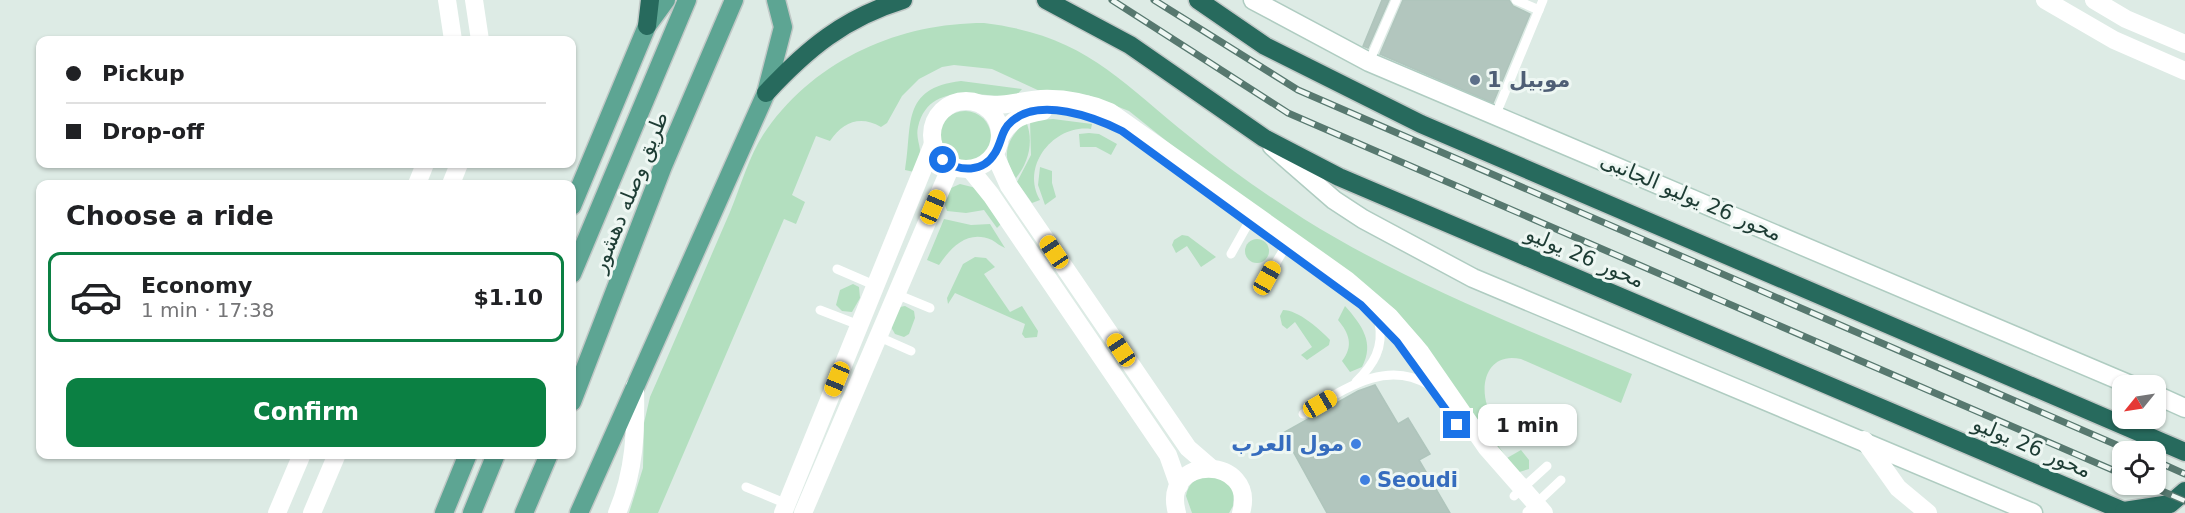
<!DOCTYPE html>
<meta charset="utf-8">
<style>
:root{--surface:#fff;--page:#f6f6f6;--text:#202124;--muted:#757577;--line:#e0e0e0;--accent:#0b8043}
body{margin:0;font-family:"DejaVu Sans",Cairo,sans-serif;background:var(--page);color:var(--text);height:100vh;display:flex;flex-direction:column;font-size:22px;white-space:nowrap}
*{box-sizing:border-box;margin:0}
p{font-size:20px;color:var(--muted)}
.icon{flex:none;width:33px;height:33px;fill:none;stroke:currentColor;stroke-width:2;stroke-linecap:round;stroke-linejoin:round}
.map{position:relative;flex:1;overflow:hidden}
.side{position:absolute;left:36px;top:180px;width:540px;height:279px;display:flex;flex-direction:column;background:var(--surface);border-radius:12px;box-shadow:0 2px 4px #0004}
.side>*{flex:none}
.banner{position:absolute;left:36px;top:36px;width:540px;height:132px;border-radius:12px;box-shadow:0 2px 4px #0004;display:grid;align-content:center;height:132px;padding:0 30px;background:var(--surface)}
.needle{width:39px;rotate:240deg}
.buttons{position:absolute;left:2112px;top:375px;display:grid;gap:12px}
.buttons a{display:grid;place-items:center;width:54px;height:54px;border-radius:12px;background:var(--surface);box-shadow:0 2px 4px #0004;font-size:30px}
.end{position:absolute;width:27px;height:27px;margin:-14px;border:8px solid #1a73e8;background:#fff;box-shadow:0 0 0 3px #fff}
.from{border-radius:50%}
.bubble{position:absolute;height:42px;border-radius:12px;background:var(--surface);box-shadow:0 2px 4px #0004;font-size:20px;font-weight:700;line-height:42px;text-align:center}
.car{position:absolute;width:18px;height:36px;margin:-18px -9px;border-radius:8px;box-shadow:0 0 4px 2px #0007;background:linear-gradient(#f5c518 24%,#345 0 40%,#f5c518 0 76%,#345 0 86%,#f5c518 0)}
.banner b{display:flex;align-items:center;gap:21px;height:57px;font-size:22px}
.banner b+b{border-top:2px solid var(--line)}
.banner i{width:15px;height:15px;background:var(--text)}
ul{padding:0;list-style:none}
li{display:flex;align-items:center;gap:18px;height:90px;margin:0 12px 9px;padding:0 18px;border:3px solid transparent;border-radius:12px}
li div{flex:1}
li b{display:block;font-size:22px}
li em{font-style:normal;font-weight:700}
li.current{border-color:var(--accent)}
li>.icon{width:54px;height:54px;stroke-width:1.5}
h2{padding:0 30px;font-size:27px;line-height:72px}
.action{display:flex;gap:12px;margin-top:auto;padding:12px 30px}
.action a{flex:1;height:69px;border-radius:12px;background:var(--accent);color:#fff;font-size:24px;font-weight:700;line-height:69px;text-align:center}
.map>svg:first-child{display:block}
.green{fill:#b3dfbf}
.building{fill:#b2c6be;stroke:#afc5bc;stroke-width:1.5}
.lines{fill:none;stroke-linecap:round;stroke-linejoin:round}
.secondary-casing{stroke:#afccc1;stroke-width:21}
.primary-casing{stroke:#c0c8c6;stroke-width:21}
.highway-casing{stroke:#c0c8c6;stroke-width:21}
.lane{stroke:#fff;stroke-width:9}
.street{stroke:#fff;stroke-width:18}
.secondary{stroke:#fff;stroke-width:18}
.primary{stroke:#5da593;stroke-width:18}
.highway{stroke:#276a5d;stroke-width:18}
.rail-casing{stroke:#57786f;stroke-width:7}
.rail{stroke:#eef7f3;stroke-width:4.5;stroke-dasharray:14;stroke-linecap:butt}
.route{stroke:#1a73e8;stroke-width:8}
.service-dot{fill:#5c6f8a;stroke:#eef7f3;stroke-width:2}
.shop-dot{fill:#3f7fe0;stroke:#eef7f3;stroke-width:2}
.labels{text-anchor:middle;stroke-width:6;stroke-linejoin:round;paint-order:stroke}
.service-label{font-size:21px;font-weight:bold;fill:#4e5e75;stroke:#eef7f3;text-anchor:start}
.street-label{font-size:21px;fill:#1d3c34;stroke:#eef7f3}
.shop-label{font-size:21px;font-weight:bold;fill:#366cbe;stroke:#eef7f3;text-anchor:end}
</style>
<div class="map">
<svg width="2185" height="513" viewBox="0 0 2185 513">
<rect width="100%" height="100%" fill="#ddebe5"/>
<g class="green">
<path d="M984 23C1083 35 1117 78 1190 137 1226 167 1265 194 1304 219 1407 283 1521 327 1632 374L1621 403 1521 359C1491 352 1479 379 1487 405 1489 412 1495 419 1499 426L1489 433 1507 458 1521 450 1529 460V469L1516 473 1509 469 1422 340 1394 309 1358 279 1179 151 1129 111 1088 95 1044 93 992 69 954 65 942 67 919 79 902 96 887 123 881 127C860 115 843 122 830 141L816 136 792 195 805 202 796 224 784 219 658 513H629L643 468 644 423 650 397C677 336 703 274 730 212 741 186 750 152 767 129 818 58 900 23 984 23Z"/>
<path d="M961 81 1022 89 1014 98C981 96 929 80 918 127 916 136 919 142 920 150 920 158 916 165 914 172L905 170C913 126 900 88 961 81Z"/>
<circle cx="965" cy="137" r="26"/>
<path d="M1053 119 1092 124 1091 129C1055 124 1020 165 1040 200L1032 203 1017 182 1031 155 1030 121Z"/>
<path d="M1026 121C1034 141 1029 162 1016 178 999 154 1008 139 1026 121Z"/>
<path d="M1089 133 1099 134 1117 144 1111 155 1096 147H1080L1079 134Z"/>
<path d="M1040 167 1052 171V183L1056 197 1045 205 1038 185Z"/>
<path d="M960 184 976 188 1001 224 997 228 984 210 966 213 947 211 944 202 951 188Z"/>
<path d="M944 219 971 225 990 224 1005 248C1000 246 997 243 992 240 968 229 951 247 939 265L927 260Z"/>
<path d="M1182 235 1188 236 1216 257 1201 267 1187 246 1176 253 1172 245 1174 240Z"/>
<circle cx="1257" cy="251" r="12"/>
<path d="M975 257 986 258 995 267 984 274 1010 312 1022 306 1038 331 1037 337 1025 338 1022 334 1025 324 955 293 948 304 947 298 963 264Z"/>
<path d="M853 284 859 287 860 298 852 312 842 311 836 305 840 290Z"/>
<path d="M905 306 914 311 915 318 909 334 904 337 895 334 891 327 900 307Z"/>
<path d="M1345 306C1362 325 1375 343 1362 367L1350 372 1342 361C1354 346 1349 333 1338 320Z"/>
<path d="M1283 310C1298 310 1320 329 1330 340L1329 345 1307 360 1301 355 1312 347 1295 322 1287 329 1282 325 1280 316Z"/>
<path d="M1219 475 1234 491 1233 506 1229 513H1192L1186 496C1190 477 1202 477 1219 475Z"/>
</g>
<g class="building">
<path d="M1382 0H1389L1368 48 1363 46Z"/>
<path d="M1403 0H1509L1513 6 1530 14 1493 103 1380 54Z"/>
<path d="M1375 385 1398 424 1408 418 1430 454 1419 460 1450 513H1327L1283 433 1358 391Z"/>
</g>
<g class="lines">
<defs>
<g id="secondary">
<path d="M1253 0 1369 62 2133 386"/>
<path d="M1272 146 1334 200 1363 219 1473 278 2033 513"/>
<path d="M2156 395 2185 408"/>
</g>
<g id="primary">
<path d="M572 206 647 26 666 0"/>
<path d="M572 274 687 0"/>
<path d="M572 402 663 166 734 0"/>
<path d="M444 513 468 454"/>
<path d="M472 513 496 454"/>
<path d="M524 513 549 454"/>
<path d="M579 513 766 93 783 27 776 0"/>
</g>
<g id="highway">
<path d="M1046 0 1130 45 1264 138 1339 177 2128 513"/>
<path d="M1198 0 1265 46 1421 124 2185 452"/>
<path d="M647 26 650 0"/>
<path d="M766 93C807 49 844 18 903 0"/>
<path d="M2124 511 2170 504 2185 491"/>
</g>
</defs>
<use href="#secondary" class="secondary-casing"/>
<use href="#primary" class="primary-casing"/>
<use href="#highway" class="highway-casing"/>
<g class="lane">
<path d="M1516 0 1539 10"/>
<path d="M1369 62 1396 0"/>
<path d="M1496 114 1543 0"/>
<path d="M1231 254 1254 213"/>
<path d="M837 269 874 285"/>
<path d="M1267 278 1290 239"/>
<path d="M896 294 930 308"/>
<path d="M820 310 859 325"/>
<path d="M877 336 911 351"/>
<path d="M1356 382C1374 364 1384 348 1379 322"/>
<path d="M1303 414C1342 391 1384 358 1429 385"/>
<path d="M746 487 787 504"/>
<path d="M1514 496 1547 466"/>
<path d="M1527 512 1561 480"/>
</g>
<g class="street">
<path d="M447 0 453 40"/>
<path d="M474 0 480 40"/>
<path d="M2045 0 2114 40 2185 71"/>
<path d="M2094 0 2126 19 2185 44"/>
<circle cx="966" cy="135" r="34"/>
<path d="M981 104C1003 107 1020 101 1041 99 1065 98 1088 103 1110 112L1347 280 1389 316 1421 353 1486 447 1544 513"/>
<path d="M1001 136C1011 119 1023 114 1043 111"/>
<path d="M995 155 1009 186 1188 448 1210 467"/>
<path d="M970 169 991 195 1168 455 1179 486"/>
<path d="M417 184 425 164"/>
<path d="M451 184 459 164"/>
<path d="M1864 440 1898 488 1928 513"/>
<path d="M277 513 302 454"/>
<path d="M312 513 337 454"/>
<path d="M617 513C635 471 636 431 635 386"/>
<path d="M783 513 933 144"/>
<path d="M803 513 951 166"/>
<path d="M1177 513C1160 453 1258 455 1241 513"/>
</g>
<use href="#secondary" class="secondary"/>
<use href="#primary" class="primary"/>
<use href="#highway" class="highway"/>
<defs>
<g id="rail">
<path d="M1112 0 1288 113 2122 474"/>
<path d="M1154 0 1298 90 2133 452"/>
<path d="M2156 461 2185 474"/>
<path d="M2146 484 2185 501"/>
</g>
</defs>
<use href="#rail" class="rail-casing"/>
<use href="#rail" class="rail"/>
</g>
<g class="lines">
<path class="route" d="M943 160C960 172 983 173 995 153 1002 142 1001 130 1012 121 1040 97 1094 117 1122 131L1361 305 1397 342 1457 425"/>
</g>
<circle class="service-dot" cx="1475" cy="80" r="6"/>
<g class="shop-dot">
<circle cx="1356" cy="444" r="6"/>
<circle cx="1365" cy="480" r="6"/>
</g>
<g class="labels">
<g class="service-label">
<text x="1487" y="87">موبيل 1</text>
</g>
<g class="street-label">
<text transform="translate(630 192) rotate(-68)" y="7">طريق وصله دهشور</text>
<text transform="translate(1691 197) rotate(23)" y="7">محور 26 يوليو الجانبى</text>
<text transform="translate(1585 257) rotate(23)" y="7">محور 26 يوليو</text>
<text transform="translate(2032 447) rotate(23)" y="7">محور 26 يوليو</text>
</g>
<g class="shop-label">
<text x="1344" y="451">مول العرب</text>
<text x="1377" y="487" text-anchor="start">Seoudi</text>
</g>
</g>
</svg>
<div class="buttons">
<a><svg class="needle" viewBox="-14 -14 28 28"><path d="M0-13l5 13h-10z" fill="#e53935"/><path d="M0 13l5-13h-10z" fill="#757577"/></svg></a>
<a><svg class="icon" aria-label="locate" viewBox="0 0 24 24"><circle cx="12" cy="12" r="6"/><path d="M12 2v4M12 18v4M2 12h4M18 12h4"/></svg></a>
</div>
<i class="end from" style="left:943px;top:160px"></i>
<i class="end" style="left:1457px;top:425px"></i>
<div class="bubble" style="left:1478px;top:404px;width:99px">1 min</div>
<i class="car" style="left:933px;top:207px;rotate:23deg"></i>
<i class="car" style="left:1054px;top:252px;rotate:326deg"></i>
<i class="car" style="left:1267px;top:278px;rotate:29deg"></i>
<i class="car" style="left:1121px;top:350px;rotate:326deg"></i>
<i class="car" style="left:837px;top:379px;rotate:202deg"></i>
<i class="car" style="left:1320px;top:404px;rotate:60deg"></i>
<div class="banner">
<b><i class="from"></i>Pickup</b>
<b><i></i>Drop-off</b>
</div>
<section class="side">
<h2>Choose a ride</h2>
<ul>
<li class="current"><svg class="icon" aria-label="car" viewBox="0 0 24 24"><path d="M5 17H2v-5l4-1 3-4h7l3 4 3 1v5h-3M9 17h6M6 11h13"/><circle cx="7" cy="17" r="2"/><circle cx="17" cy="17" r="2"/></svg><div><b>Economy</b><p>1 min · 17:38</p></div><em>$1.10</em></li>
</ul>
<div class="action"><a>Confirm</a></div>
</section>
</div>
